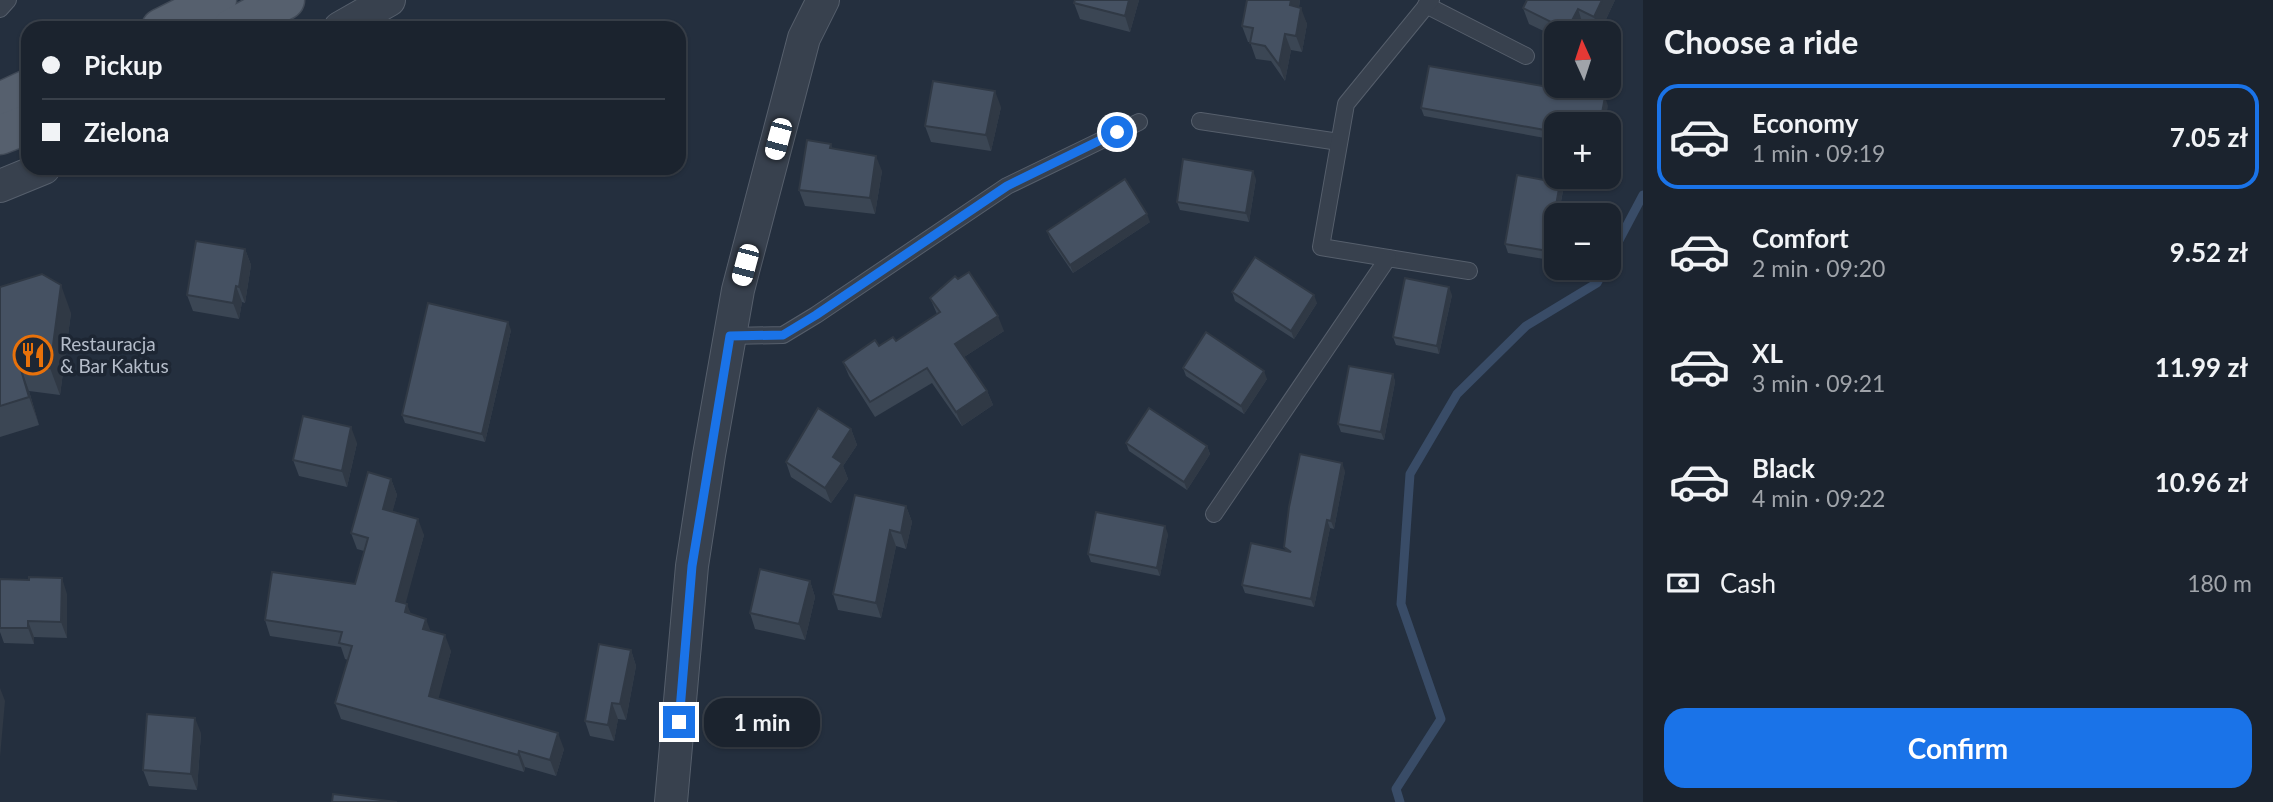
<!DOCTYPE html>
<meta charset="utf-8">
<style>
:root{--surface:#1b232e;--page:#242b36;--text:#f1f3f6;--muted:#a0a4aa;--line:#39404a;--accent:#1a73e8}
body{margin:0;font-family:Lato,sans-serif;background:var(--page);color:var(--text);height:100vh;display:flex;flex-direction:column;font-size:26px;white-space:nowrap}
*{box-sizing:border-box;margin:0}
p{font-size:23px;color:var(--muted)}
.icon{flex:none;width:38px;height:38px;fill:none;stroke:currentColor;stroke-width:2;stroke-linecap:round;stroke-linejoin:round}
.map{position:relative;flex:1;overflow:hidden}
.sheet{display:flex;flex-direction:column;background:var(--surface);width:630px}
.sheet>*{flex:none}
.guide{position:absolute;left:21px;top:21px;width:665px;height:154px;border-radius:21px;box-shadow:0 2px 5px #0004,0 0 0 2px var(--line);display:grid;align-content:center;height:154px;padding:0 21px;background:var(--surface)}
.needle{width:46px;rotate:357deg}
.buttons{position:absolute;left:1544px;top:21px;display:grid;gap:14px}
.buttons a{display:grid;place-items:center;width:77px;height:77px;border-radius:14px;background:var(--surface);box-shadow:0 2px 5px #0004,0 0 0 2px var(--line);font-size:35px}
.end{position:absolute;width:32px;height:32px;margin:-16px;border:9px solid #1a73e8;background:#fff;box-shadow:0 0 0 4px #fff}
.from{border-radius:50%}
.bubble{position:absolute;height:49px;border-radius:21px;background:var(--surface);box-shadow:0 2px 5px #0004,0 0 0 2px var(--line);font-size:23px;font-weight:700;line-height:49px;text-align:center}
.car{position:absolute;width:21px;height:42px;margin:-21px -10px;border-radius:9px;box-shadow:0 0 5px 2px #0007;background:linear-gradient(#fff 24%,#345 0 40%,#fff 0 76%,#345 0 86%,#fff 0)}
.guide b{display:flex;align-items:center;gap:24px;height:66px;font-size:26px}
.guide b+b{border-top:2px solid var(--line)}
.guide i{width:18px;height:18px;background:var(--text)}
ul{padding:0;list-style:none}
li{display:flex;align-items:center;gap:21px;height:105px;margin:0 14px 10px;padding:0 7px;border:4px solid transparent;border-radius:21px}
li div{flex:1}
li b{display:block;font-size:26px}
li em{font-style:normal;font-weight:700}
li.selected{border-color:var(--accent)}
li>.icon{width:63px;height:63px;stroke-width:1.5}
h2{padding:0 21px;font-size:32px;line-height:84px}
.pay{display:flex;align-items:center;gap:18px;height:77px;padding:0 21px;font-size:26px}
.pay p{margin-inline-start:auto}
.cta{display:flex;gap:14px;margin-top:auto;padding:14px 21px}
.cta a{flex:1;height:80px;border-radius:21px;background:var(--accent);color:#fff;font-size:28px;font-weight:700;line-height:80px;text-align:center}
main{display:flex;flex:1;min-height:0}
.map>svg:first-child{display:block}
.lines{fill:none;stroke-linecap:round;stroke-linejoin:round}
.stream{stroke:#394c67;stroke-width:9}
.service-casing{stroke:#565f6c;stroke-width:18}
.minor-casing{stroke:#565f6c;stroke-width:34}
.primary-casing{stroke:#414a57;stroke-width:41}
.service{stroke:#38414e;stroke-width:16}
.minor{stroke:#38414e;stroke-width:32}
.primary{stroke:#56606e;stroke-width:38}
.wall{fill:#3b4654}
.shaded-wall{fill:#303945}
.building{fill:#455162;stroke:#303945;stroke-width:2}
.route{stroke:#1a73e8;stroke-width:9}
.labels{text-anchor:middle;stroke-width:7;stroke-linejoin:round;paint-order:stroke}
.poi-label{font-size:19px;fill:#b4bcc9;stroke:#1d2633;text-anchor:start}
</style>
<main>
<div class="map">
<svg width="1643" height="802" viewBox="0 0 1643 802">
<rect width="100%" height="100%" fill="#242f3e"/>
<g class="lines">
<g class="stream">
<path d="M1608 261 1643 195"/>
<path d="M1400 802 1396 789 1441 719 1401 604 1410 474 1457 394 1526 326 1597 283 1605 268"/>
</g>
<defs>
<g id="service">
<path d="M1426 5 1526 56"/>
<path d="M0 9 8 0"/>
<path d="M1200 121 1339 142"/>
<path d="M1388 258 1469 271"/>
<path d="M730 336 783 335 816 315 1007 186 1139 122"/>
<path d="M1214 514 1388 258 1321 247 1346 104 1431 0"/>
</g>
<g id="minor">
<path d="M340 28 389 0"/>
<path d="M0 186 44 168"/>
<path d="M671 802 692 566 709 455 738 290 804 38 823 0"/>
</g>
<g id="primary">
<path d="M161 28 217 0"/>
<path d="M232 28 285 0"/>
<path d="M0 102 28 89"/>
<path d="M0 135 28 124"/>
</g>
</defs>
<use href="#service" class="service-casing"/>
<use href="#minor" class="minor-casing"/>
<use href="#primary" class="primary-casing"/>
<use href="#service" class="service"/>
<use href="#minor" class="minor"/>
<use href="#primary" class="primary"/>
</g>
<g class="wall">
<path d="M1075 0H1139L1130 32 1080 19 1074 3Z"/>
<path d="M1247 0H1300L1299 7 1307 24 1302 52 1291 50 1285 81 1271 61 1256 59 1250 42H1248L1242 26Z"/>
<path d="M1615 0 1600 32 1583 25 1579 33H1556V37L1529 24 1523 8Z"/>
<path d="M1608 106 1556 124V140L1424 116 1421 108Z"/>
<path d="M1001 107 991 151 931 142 925 126Z"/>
<path d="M831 144 832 149 882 171 875 214 805 206 799 190Z"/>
<path d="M1256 179 1249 222 1180 210 1177 202Z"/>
<path d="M1560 183 1563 191 1550 260 1508 253 1505 244Z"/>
<path d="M1150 222 1073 273 1050 239 1047 231Z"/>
<path d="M245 249 251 265 245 303 242 302 239 319 193 311 187 295Z"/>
<path d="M0 287 71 313 60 395 29 391 39 425 0 437Z"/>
<path d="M1232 292 1317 303 1294 339 1235 301Z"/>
<path d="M1452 295 1439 354 1396 345 1393 337Z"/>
<path d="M930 298 1004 331 964 357 987 391 993 405 962 426 932 383 875 417 849 376 843 362 879 346 896 341 937 314Z"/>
<path d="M511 330 485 442 405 423 402 415Z"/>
<path d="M1183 368 1267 379 1244 414 1186 376Z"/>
<path d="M1393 374 1395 382 1384 440 1341 432 1338 424Z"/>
<path d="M851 429 857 445 843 466 848 479 831 503 791 477 786 462Z"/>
<path d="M357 443 347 487 299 476 293 460Z"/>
<path d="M1126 443 1207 446 1210 454 1187 490 1129 451Z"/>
<path d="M1345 471 1334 529 1330 528 1314 607 1245 593 1242 585 1286 550 1284 547Z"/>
<path d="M391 479 397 495 392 512 424 535 405 603 411 614 431 631 451 651 438 698 564 749 556 776 525 767 524 772 341 719 335 703 348 660 345 659 341 647 270 636 265 620 355 584 364 551 357 549 351 533Z"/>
<path d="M906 506 912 522 906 549 896 546 881 618 838 610 833 594Z"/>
<path d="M1168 534 1160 576 1091 562 1088 554Z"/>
<path d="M0 579 67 594V638L34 637V644L4 643 0 632Z"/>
<path d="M810 581 815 597 805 640 755 629 750 613Z"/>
<path d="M631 650 636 666 626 720 618 719 614 741 590 736 585 721Z"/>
<path d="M201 733 197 790 149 786 143 770Z"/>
</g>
<g class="shaded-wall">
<path d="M1129 0H1139L1130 32 1125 16Z"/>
<path d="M1291 0H1300L1296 21 1290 5Z"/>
<path d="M1602 0H1615L1600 32 1594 17Z"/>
<path d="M1301 8 1307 24 1302 52 1296 36Z"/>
<path d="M1578 9 1583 25 1579 33H1568L1567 30Z"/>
<path d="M1285 34 1291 50 1285 81 1279 65Z"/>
<path d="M995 91 1001 107 991 151 986 135Z"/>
<path d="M1605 97 1608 106 1605 124H1600Z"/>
<path d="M876 156 882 171 875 214 870 198Z"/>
<path d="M1253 171 1256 179 1249 222 1246 213Z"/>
<path d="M1560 183 1563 191 1558 215H1556V230L1550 260 1548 251Z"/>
<path d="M1147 214 1150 222 1073 273 1070 265Z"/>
<path d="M245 249 251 265 245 303 239 287Z"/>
<path d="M61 285 71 313 60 395 50 368Z"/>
<path d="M236 286 242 302 239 319 233 303Z"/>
<path d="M1449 287 1452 295 1439 354 1437 346Z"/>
<path d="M1314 295 1317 303 1294 339 1291 331Z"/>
<path d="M998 316 1004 331 961 359 955 344Z"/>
<path d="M508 322 511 330 485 442 482 434Z"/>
<path d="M19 363 29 391 39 425 29 397Z"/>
<path d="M1264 371 1267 379 1244 414 1241 406Z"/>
<path d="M1393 374 1395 382 1384 440 1381 432Z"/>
<path d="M987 391 993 405 962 426 956 412Z"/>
<path d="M351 427 357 443 347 487 342 471Z"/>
<path d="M851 429 857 445 843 466 848 479 831 503 825 488 833 457Z"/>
<path d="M1207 446 1210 454 1187 490 1184 482Z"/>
<path d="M1342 463 1345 471 1334 529 1331 521Z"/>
<path d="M391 479 397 495 389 525 383 509Z"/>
<path d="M906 506 912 522 906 549 901 533Z"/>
<path d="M418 519 424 535 402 617 396 601Z"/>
<path d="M1327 520 1330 528 1314 607 1311 599Z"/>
<path d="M1165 526 1168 534 1160 576 1157 568Z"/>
<path d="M890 530 896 546 881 618 876 603Z"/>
<path d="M62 578 67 594V638L61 622Z"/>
<path d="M810 581 815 597 805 640 799 624Z"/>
<path d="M407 604 413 620 405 612Z"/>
<path d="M426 619 432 635 423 629Z"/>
<path d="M28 621 34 637V644L28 628Z"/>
<path d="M445 635 451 651 435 712 429 696Z"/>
<path d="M631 650 636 666 626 720 620 704Z"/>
<path d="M0 688 5 701 0 757Z"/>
<path d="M612 703 618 719 614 741 608 725Z"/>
<path d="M195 718 201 733 197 790 191 774Z"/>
<path d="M558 733 564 749 556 776 550 760Z"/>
<path d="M519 751 525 767 524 772 518 755Z"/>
</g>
<g class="building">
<path d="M1075 0H1129L1125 16 1074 3Z"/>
<path d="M1247 0H1291L1290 5 1301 8 1296 36 1285 34 1279 65 1265 46 1250 43 1253 28 1242 26Z"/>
<path d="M1527 0H1602L1594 17 1578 9 1567 30 1523 8Z"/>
<path d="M1429 66 1605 97 1600 124H1556V132L1421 108Z"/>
<path d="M933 81 995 91 986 135 925 126Z"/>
<path d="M807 140 831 144 830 148 876 156 870 198 799 190Z"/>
<path d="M1183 159 1253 171 1246 213 1177 202Z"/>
<path d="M1517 175 1560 183 1548 251 1505 244Z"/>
<path d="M1125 179 1147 214 1070 265 1047 231Z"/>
<path d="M196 241 245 249 239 287 236 286 233 303 187 295Z"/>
<path d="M1255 257 1314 295 1291 331 1232 292Z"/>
<path d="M969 272 998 316 955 344 987 391 956 412 927 368 870 402 843 362 875 340 879 346 893 337 896 341 940 312 930 298 955 276 958 279Z"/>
<path d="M42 274 61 285 50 368 19 363 29 397 0 406V287Z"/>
<path d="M1405 278 1449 287 1437 346 1393 337Z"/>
<path d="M428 303 508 322 482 434 402 415Z"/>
<path d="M1206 332 1264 371 1241 406 1183 368Z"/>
<path d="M1349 366 1393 374 1381 432 1338 424Z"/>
<path d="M818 408 851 429 833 457 842 463 825 488 786 462Z"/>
<path d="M1149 408 1207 446 1184 482 1126 443Z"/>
<path d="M303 416 351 427 342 471 293 460Z"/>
<path d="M1300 454 1342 463 1331 521 1327 520 1311 599 1242 585 1251 543 1291 552 1284 547 1289 507Z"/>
<path d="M368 472 391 479 383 509 418 519 396 601 407 604 405 612 426 619 423 629 445 635 429 696 558 733 550 760 519 751 518 755 335 703 352 646 339 643 342 632 265 620 272 572 355 584 368 538 351 533Z"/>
<path d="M855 495 906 506 901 533 890 530 876 603 833 594Z"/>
<path d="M1096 512 1165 526 1157 568 1088 554Z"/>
<path d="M760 569 810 581 799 624 750 613Z"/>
<path d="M29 577 62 578 61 622 28 621V628H0V579L29 580Z"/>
<path d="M599 644 631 650 620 704 612 703 608 725 585 721Z"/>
<path d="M147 714 195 718 191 774 143 770Z"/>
<path d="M333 794 397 802H332Z"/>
</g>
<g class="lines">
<path class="route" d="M679 722 692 566 730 336 783 335 816 315 1007 186 1117 132"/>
</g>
<defs>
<symbol id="restaurant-ring" viewBox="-11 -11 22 22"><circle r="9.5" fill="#1d2633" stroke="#e8710a" stroke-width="1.5"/><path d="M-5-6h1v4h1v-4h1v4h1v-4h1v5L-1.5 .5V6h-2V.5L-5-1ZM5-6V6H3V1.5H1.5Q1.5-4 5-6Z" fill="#e8710a"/></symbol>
</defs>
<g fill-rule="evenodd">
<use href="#restaurant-ring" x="11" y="333" width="44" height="44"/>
</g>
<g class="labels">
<g class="poi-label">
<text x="60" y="351">Restauracja<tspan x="60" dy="22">&amp; Bar Kaktus</tspan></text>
</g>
</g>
</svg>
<div class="buttons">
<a><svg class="needle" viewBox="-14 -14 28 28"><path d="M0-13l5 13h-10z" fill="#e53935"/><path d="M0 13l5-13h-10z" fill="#a0a4aa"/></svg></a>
<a>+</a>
<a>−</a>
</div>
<i class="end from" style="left:1117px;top:132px"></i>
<i class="end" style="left:679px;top:722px"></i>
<div class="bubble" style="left:704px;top:698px;width:116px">1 min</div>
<i class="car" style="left:778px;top:139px;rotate:195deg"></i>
<i class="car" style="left:745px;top:265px;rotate:195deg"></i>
<div class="guide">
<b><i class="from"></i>Pickup</b>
<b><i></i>Zielona</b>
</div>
</div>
<section class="sheet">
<h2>Choose a ride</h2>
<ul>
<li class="selected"><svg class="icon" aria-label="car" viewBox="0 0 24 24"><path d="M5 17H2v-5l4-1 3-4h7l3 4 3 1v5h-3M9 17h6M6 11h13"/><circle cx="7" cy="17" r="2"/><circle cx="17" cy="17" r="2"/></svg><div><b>Economy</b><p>1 min · 09:19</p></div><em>7.05 zł</em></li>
<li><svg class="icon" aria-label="car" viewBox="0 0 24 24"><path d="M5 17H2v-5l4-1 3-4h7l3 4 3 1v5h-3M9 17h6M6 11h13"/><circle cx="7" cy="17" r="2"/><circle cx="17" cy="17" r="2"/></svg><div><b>Comfort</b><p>2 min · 09:20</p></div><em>9.52 zł</em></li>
<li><svg class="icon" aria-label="car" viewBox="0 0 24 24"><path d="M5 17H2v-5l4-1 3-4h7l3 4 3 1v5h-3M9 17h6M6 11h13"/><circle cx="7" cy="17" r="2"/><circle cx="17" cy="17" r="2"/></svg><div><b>XL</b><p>3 min · 09:21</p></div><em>11.99 zł</em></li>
<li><svg class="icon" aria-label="car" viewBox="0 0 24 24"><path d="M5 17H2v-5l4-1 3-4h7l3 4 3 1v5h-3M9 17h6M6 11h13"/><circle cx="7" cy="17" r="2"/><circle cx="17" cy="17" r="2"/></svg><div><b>Black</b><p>4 min · 09:22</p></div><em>10.96 zł</em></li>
</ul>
<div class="pay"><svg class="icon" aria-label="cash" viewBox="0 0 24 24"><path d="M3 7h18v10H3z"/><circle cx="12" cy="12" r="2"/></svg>Cash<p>180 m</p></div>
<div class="cta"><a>Confirm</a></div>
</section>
</main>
